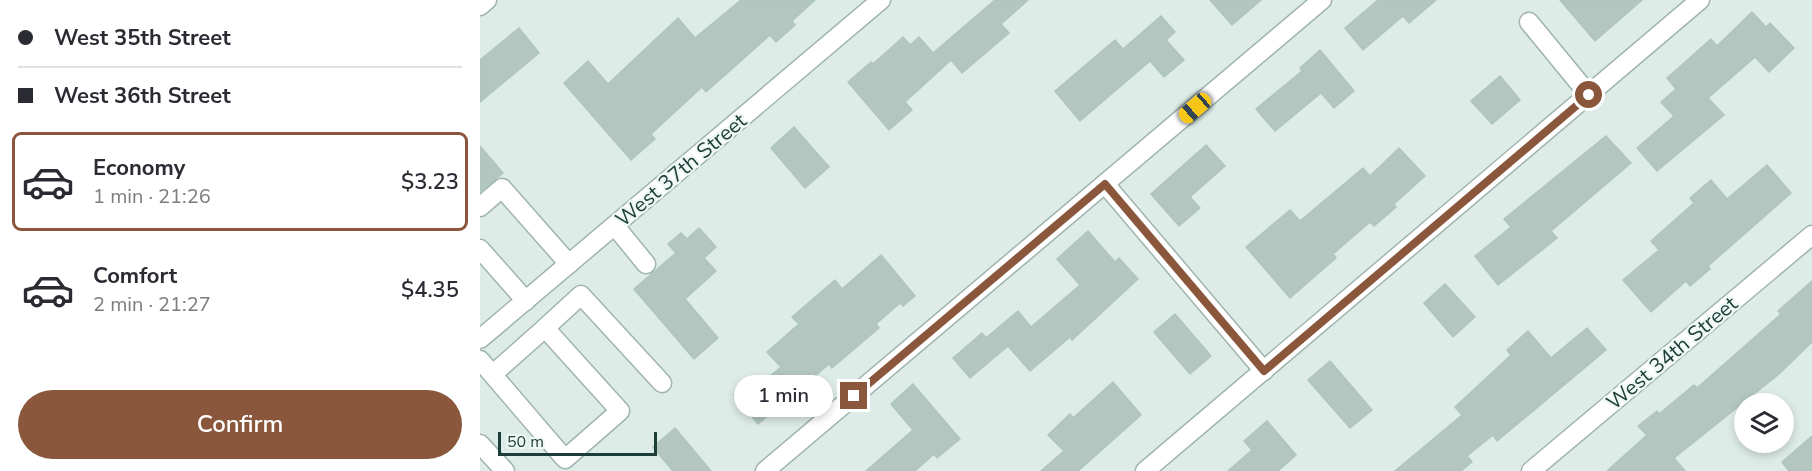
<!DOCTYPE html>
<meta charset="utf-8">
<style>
:root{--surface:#fff;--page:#f2f2f3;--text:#2b2b33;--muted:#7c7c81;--line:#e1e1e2;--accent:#8a573c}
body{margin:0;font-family:"Nunito Sans",sans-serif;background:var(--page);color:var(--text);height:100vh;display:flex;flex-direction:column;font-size:22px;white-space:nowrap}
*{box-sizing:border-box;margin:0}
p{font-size:20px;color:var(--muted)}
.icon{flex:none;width:33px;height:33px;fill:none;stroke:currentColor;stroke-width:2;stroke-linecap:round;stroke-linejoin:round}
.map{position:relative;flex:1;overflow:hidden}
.drawer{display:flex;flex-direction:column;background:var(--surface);width:480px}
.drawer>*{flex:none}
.hud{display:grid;align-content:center;height:132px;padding:0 18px;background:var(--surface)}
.buttons{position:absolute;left:1254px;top:393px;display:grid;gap:12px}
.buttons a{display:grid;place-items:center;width:60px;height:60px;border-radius:50%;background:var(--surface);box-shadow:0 3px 9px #0003;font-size:30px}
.scale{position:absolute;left:18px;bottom:15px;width:159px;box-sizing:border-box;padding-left:6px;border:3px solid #1d3d38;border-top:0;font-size:16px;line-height:21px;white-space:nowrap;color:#1d3d38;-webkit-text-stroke:4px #eef8f4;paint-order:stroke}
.end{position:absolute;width:27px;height:27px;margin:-14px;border:8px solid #8a573c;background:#fff;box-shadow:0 0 0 3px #fff}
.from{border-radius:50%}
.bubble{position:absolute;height:42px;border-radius:21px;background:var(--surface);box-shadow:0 3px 9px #0003;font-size:20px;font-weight:600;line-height:42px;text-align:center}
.car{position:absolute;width:18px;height:36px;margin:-18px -9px;border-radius:8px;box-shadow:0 0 4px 2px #0007;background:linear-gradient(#f5c518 24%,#345 0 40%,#f5c518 0 76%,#345 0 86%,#f5c518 0)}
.hud b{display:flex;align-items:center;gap:21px;height:57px;font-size:22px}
.hud b+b{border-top:2px solid var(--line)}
.hud i{width:15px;height:15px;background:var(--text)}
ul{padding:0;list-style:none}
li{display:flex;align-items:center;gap:18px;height:99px;margin:0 12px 9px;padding:0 6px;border:3px solid transparent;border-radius:9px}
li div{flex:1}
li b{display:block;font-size:22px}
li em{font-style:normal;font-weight:600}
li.current{border-color:var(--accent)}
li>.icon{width:54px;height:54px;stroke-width:1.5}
.primary-button{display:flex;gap:12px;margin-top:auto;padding:12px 18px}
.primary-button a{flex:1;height:69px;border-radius:36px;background:var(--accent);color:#fff;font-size:24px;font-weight:600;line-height:69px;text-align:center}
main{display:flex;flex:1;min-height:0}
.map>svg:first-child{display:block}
.building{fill:#b3c6c0;stroke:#afc6bf;stroke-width:1.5}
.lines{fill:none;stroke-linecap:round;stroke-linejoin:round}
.minor-casing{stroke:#a0b4af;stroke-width:21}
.minor{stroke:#fff;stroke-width:18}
.route{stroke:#8a573c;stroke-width:8}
.labels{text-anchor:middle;stroke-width:4.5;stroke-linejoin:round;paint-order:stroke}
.street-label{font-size:21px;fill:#1d3d38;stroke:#eef8f4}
</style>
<main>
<section class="drawer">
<div class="hud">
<b><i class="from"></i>West 35th Street</b>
<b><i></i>West 36th Street</b>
</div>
<ul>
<li class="current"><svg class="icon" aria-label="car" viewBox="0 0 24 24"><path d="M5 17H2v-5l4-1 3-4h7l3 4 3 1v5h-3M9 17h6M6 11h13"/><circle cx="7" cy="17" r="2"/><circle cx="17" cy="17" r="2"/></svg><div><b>Economy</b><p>1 min · 21:26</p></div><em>$3.23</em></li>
<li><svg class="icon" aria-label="car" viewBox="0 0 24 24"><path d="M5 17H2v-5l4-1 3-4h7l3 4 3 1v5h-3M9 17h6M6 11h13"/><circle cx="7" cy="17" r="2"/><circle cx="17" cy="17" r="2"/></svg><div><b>Comfort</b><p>2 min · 21:27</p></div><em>$4.35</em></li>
</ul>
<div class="primary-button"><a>Confirm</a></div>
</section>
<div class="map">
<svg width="1332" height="471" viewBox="0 0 1332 471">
<rect width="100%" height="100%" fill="#deece7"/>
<g class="building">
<path d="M261 0H335L312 21 315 25 296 42 290 35 226 92 222 87 171 134 175 139 151 160 84 83 108 61 128 84 198 18 215 38Z"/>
<path d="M515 0H548L521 24 529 33 482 73 471 60 425 102 432 110 409 130 368 82 391 62 393 64 423 37 430 45 439 37 453 53Z"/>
<path d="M730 0H781L752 25Z"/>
<path d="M898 0H956L929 23 923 16 883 50 865 28Z"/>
<path d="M1080 0H1162L1115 41Z"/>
<path d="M1272 12 1286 27 1290 23 1314 48 1289 72 1275 57 1228 98 1244 115 1177 171 1157 148 1194 116 1181 102 1196 89 1187 78 1231 39 1237 46Z"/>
<path d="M681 16 695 32 686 40 704 60 684 77 670 61 600 121 575 91 635 40 643 49Z"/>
<path d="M39 28 59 53 0 102V60Z"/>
<path d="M840 50 874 91 854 108 841 93 795 131 776 109 822 71 820 68Z"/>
<path d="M1020 76 1040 100 1012 124 991 101Z"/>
<path d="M314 127 349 167 325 188 291 148Z"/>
<path d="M1126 136 1151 163 1071 231 1077 238 1018 285 995 256 1031 227 1024 219Z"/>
<path d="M726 145 745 166 710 197 720 208 699 226 671 194Z"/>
<path d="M0 146 23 173 0 192Z"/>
<path d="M919 148 945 176 914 204 916 207 894 226 890 222 853 254 856 258 810 298 766 247 810 210 820 221 883 168 890 176Z"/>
<path d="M1287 165 1311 193 1228 266 1230 269 1210 286 1206 281 1171 312 1143 280 1179 250 1171 241 1214 203 1210 198 1231 180 1247 199Z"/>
<path d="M219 228 236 247 224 258 236 271 205 299 238 338 214 359 154 289 196 253 188 244 201 233 207 239Z"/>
<path d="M608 231 635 262 639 258 658 279 592 340 590 337 550 371 528 346 490 378 473 358 502 333 506 338 538 311 551 327 600 285 577 259Z"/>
<path d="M401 255 435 296 423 306 420 303 396 324 399 328 352 368 349 364 278 424 254 395 266 384 272 391 301 367 287 352 319 324 312 317 355 280 362 289Z"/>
<path d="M1332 281V342L1299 374 1194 458 1205 471H1127L1167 435 1158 426 1177 411 1179 414 1214 385 1217 388 1301 314 1298 311Z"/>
<path d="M965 284 995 317 973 337 944 303Z"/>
<path d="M695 314 731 356 710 374 674 332Z"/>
<path d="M1107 328 1126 350 1017 441 1013 435 987 456 992 462 981 471H915L982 415 975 407 1031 355 1027 350 1048 331 1071 358Z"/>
<path d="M850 361 892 410 870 428 828 380Z"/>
<path d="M633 382 661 415 598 471H561L584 451 568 435 590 414 593 418Z"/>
<path d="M433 384 480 439 457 458 454 454 435 471H386L433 430 411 404Z"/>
<path d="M787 421 816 455 798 471H748L772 450 764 441Z"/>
<path d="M195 428 231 471H193L173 447Z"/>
<path d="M1332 436V471H1309L1302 462Z"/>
</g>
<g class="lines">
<defs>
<g id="minor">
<path d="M0 6 7 0"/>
<path d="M1049 22 1109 95"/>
<path d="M625 184 784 371"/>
<path d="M0 207 22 188 89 264"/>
<path d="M135 226 166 264"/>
<path d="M0 249 46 301"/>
<path d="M0 339 401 0"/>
<path d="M0 360 85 459 140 411 65 328 101 295 182 383"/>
<path d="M13 374 65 328"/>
<path d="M0 444 25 471"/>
<path d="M285 471 842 0"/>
<path d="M665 471 1220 0"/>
<path d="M1051 471 1332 235"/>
</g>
</defs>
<use href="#minor" class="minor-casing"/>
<use href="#minor" class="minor"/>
</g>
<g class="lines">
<path class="route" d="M374 396 625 184 784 371 1109 95"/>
</g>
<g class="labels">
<g class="street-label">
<text transform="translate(201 170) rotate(-40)" y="7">West 37th Street</text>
<text transform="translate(1192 353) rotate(-40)" y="7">West 34th Street</text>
</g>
</g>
</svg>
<div class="buttons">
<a><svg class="icon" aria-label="layers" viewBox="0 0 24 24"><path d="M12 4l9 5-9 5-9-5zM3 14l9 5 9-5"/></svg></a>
</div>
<div class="scale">50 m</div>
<i class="end from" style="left:1109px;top:95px"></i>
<i class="end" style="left:374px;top:396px"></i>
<div class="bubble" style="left:254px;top:375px;width:99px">1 min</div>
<i class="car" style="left:715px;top:108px;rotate:229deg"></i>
</div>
</main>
